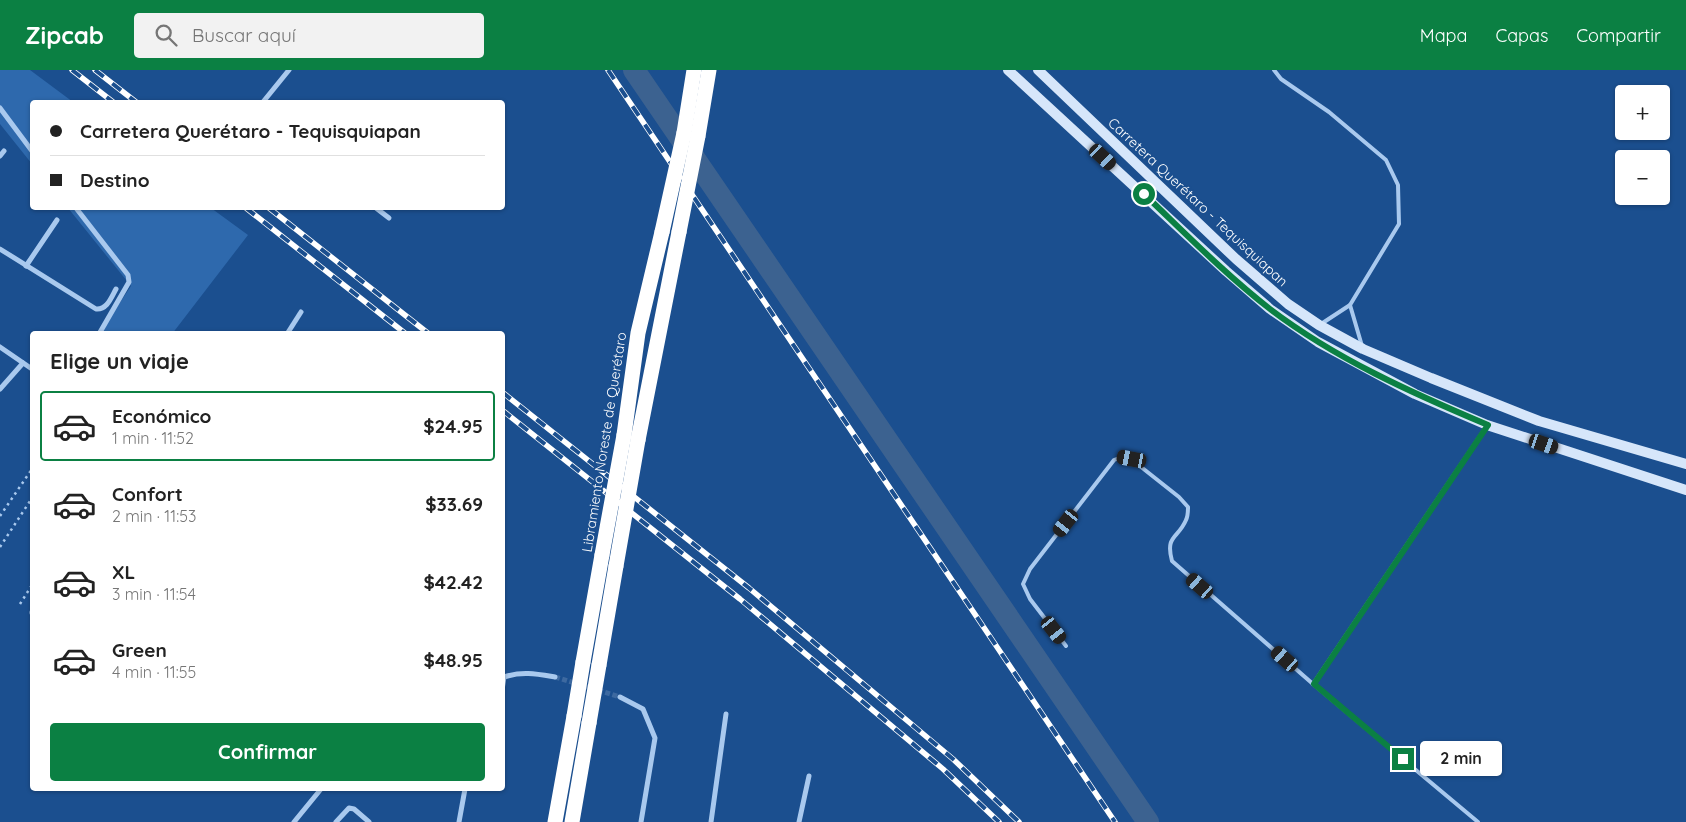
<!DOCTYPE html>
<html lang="es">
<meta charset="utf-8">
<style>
:root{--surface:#fff;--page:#f2f2f2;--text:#222;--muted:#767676;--line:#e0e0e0;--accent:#0b8043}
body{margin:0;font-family:Quicksand,sans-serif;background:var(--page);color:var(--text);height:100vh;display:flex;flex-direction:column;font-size:19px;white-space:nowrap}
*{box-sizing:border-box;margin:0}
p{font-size:16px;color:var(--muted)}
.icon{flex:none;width:28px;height:28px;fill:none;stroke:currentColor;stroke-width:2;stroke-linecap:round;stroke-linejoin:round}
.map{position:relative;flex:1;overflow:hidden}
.details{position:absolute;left:30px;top:261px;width:475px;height:460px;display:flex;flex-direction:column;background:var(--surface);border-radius:5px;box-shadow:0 1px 4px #0004}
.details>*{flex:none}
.banner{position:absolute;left:30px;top:30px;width:475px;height:110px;border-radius:5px;box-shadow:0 1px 4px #0004;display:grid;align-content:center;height:110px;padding:0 20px;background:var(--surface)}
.buttons{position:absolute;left:1615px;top:15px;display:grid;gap:10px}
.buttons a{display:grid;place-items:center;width:55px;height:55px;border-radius:5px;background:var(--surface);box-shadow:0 1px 4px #0004;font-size:25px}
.end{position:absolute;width:22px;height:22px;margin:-11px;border:6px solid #0b8043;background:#fff;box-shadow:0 0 0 2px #fff}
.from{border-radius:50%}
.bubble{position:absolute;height:35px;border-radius:5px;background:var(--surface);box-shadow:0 1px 4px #0004;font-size:16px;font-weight:800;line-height:35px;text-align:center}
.car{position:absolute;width:15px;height:30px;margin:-15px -8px;border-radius:6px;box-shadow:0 0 4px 1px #0007;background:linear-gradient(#222 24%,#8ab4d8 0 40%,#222 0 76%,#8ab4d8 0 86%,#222 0)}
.banner b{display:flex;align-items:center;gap:18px;height:48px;font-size:19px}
.banner b+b{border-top:1px solid var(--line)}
.banner i{width:12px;height:12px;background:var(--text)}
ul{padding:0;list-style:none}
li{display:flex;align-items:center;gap:15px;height:70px;margin:0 10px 8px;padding:0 10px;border:2px solid transparent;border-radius:5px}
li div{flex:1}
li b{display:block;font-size:19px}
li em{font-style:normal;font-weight:800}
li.current{border-color:var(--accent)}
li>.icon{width:45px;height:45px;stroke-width:1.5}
h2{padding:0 20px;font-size:22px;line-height:60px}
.cta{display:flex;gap:10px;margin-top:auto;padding:10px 20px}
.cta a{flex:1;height:58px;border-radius:5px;background:var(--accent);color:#fff;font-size:20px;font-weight:800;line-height:58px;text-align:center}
header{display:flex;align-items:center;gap:30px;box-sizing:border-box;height:70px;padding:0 25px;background:var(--accent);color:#fff}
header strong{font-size:24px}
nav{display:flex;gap:28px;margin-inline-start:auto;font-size:18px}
.search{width:350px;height:45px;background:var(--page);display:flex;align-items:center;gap:12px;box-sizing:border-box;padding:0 18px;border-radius:5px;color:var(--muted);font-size:19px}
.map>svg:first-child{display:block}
.green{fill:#2e69ad}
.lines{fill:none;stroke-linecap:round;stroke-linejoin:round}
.river{stroke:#3c6290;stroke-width:22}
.street-tunnel{stroke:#3d69a0;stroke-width:5;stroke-dasharray:5 2.5;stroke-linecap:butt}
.path{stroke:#a9c9ee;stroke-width:2.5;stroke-dasharray:2.5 4;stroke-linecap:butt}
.lane{stroke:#a9c9ee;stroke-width:4}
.street{stroke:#a9c9ee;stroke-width:5}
.secondary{stroke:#d6e6fa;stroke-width:10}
.highway{stroke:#fff;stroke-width:15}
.rail-casing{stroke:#fff;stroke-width:5.5}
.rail{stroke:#1b4f8f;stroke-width:4;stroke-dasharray:11;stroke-linecap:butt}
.highway-bridge{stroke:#fff;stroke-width:15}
.route{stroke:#0b8043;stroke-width:6}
.labels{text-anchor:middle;stroke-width:4;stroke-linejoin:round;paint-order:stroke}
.street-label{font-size:14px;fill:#fff;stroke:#1b4f8f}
</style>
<header>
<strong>Zipcab</strong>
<div class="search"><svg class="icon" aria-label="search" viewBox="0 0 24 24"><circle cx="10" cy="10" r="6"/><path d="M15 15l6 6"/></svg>Buscar aquí</div>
<nav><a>Mapa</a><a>Capas</a><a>Compartir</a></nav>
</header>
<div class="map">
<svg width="1686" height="752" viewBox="0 0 1686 752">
<rect width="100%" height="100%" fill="#1b4f8f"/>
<g class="green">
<path d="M0 0H30L73 32H32V94L0 54Z"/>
<path d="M68 138H211L248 165 172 264H99L131 216Z"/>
</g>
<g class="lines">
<path class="river" d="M634 0 1148 752"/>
<path class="street-tunnel" d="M555 607 620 627"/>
<g class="path">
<path d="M0 446 32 399"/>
<path d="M0 477 32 428"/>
<path d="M20 534 32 515"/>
</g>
<g class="lane">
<path d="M1274 0 1281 9 1329 42 1386 90 1398 115 1399 154 1350 235 1321 254"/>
<path d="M1350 235 1362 276"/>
<path d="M1066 576 1030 529 1023 514 1030 499 1114 390 1122 387 1131 389 1179 427 1188 437C1188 441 1188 446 1186 450 1178 469 1165 465 1172 491L1313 614 1478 752"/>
<path d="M1313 614 1486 357"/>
</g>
<g class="street">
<path d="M263 32 289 0"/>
<path d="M0 38 32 81"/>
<path d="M0 86 4 81"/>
<path d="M76 138 128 205 129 212 99 264"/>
<path d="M376 138 389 148"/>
<path d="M0 179 96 239C107 240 111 228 116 219"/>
<path d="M26 196 57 150"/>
<path d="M287 264 301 242"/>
<path d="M0 277 32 299"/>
<path d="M0 319 23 293"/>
<path d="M32 543V542"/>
<path d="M502 603 504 607 502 620"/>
<path d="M504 607C522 601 537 604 555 607"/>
<path d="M620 627 643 639 655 668 641 752"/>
<path d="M294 752 321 719"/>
<path d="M336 752 349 738 354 739 369 752"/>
<path d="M459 752 465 719"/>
<path d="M711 752 726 644"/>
<path d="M799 752 809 706"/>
</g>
<g class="secondary">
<path d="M1008 0 1226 201 1270 239 1318 272 1415 324 1487 355 1686 420"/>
<path d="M1038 0 1236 189 1288 234 1319 255 1363 279 1431 308 1539 351 1686 394"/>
</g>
<g class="highway">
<path d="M684 63 694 0"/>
<path d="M698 66 709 0"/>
<path d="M624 365 638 263 662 162"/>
<path d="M638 370 679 162"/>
<path d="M583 592 602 485"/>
<path d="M599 595 616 496"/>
<path d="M555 752 574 646"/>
<path d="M572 752 589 653"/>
</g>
<defs>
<g id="rail">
<path d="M72 0 113 32"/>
<path d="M95 0 136 32"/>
<path d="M608 0 1115 752"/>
<path d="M246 138 406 264"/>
<path d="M269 138 429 264"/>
<path d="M502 322 749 518 953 689 1019 752"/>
<path d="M502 340 740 529 943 699 999 752"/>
</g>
</defs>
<use href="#rail" class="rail-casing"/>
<use href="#rail" class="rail"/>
<g class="highway-bridge">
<path d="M662 162 684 63"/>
<path d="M679 162 698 66"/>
<path d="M602 485 624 365"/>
<path d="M616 496 638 370"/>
<path d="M574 646 583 592"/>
<path d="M589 653 599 595"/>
</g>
</g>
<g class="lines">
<path class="route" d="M1144 124C1185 163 1225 204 1270 239 1336 289 1412 323 1488 355L1314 614 1403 689"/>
</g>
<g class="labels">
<g class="street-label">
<text transform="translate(1198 132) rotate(43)" y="5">Carretera Querétaro - Tequisquiapan</text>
<text transform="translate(604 372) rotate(-81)" y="5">Libramiento Noreste de Querétaro</text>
</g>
</g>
</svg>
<div class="buttons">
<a>+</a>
<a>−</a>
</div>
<i class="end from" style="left:1144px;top:124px"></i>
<i class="end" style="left:1403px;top:689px"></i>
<div class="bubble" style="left:1420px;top:671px;width:82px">2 min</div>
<i class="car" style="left:1103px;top:87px;rotate:133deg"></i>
<i class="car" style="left:1544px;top:374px;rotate:109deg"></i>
<i class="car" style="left:1132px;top:389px;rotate:281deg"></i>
<i class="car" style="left:1066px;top:453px;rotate:218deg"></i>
<i class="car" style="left:1200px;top:516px;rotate:311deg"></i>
<i class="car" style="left:1054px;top:560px;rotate:142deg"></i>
<i class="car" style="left:1285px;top:589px;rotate:311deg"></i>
<div class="banner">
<b><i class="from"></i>Carretera Querétaro - Tequisquiapan</b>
<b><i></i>Destino</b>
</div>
<section class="details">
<h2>Elige un viaje</h2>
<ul>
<li class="current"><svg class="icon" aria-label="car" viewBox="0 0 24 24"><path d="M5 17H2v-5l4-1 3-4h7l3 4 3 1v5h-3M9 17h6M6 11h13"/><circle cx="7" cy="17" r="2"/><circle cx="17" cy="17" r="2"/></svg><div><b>Económico</b><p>1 min · 11:52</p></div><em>$24.95</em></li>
<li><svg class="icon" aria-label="car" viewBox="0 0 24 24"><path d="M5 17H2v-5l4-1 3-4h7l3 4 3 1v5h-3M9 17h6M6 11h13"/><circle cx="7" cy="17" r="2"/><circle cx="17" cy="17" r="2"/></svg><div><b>Confort</b><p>2 min · 11:53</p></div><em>$33.69</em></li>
<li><svg class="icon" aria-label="car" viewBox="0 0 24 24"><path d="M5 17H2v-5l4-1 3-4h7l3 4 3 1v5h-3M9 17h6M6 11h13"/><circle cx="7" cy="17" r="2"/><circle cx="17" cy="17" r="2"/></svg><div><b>XL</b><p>3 min · 11:54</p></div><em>$42.42</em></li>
<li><svg class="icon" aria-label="car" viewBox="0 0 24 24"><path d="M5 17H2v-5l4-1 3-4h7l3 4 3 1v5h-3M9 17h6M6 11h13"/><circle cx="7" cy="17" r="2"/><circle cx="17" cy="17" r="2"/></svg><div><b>Green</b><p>4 min · 11:55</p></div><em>$48.95</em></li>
</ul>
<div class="cta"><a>Confirmar</a></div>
</section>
</div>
